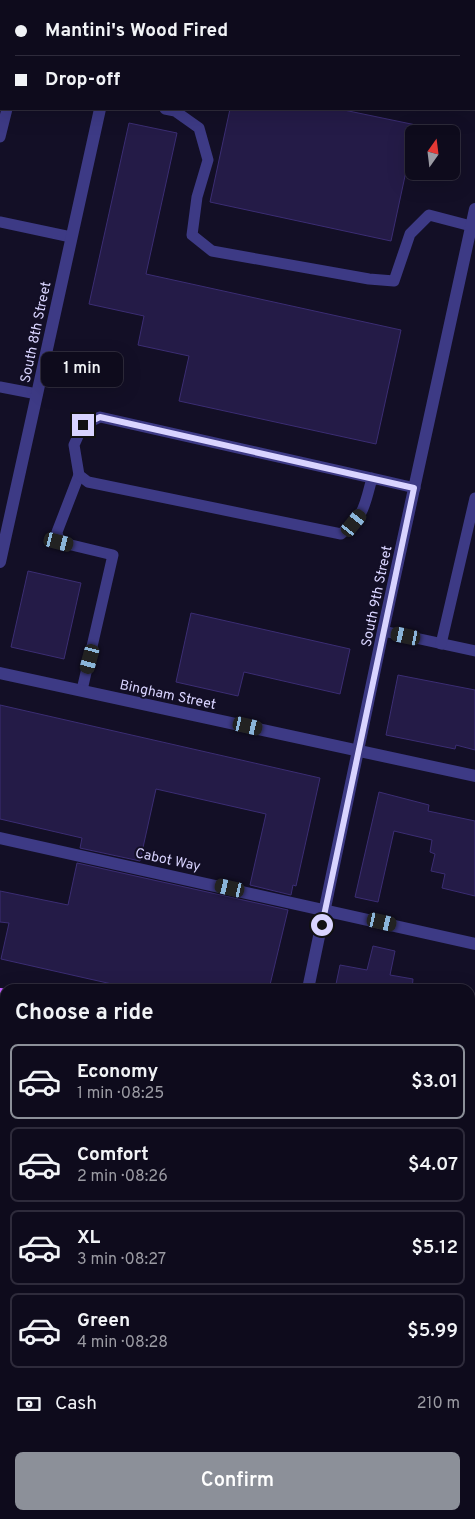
<!DOCTYPE html>
<meta charset="utf-8">
<style>
:root{--surface:#0e0b1c;--page:#1c1929;--text:#f1f3f6;--muted:#9b9ba3;--line:#2e2b3b;--accent:#8c9099}
body{margin:0;font-family:Overpass,sans-serif;background:var(--page);color:var(--text);height:100vh;display:flex;flex-direction:column;font-size:19px;white-space:nowrap}
*{box-sizing:border-box;margin:0}
p{font-size:16px;color:var(--muted)}
.icon{flex:none;width:28px;height:28px;fill:none;stroke:currentColor;stroke-width:2;stroke-linecap:round;stroke-linejoin:round}
.map{position:relative;flex:1;overflow:hidden}
.details{position:absolute;left:0px;top:984px;width:475px;height:536px;display:flex;flex-direction:column;background:var(--surface);border-radius:15px 15px 0 0;box-shadow:0 5px 20px #0002,0 0 0 1px var(--line)}
.details>*{flex:none}
.banner{position:absolute;left:0px;top:0px;width:475px;height:110px;box-shadow:0 5px 20px #0002,0 0 0 1px var(--line);display:grid;align-content:center;height:110px;padding:0 15px;background:var(--surface)}
.needle{width:32px;rotate:14deg}
.controls{position:absolute;left:405px;top:125px;display:grid;gap:10px}
.controls a{display:grid;place-items:center;width:55px;height:55px;border-radius:8px;background:var(--surface);box-shadow:0 5px 20px #0002,0 0 0 1px var(--line);font-size:25px}
.end{position:absolute;width:22px;height:22px;margin:-11px;border:6px solid #d9d4ff;background:#111;box-shadow:0 0 0 2px #111}
.from{border-radius:50%}
.bubble{position:absolute;height:35px;border-radius:8px;background:var(--surface);box-shadow:0 5px 20px #0002,0 0 0 1px var(--line);font-size:16px;font-weight:600;line-height:35px;text-align:center}
.car{position:absolute;width:15px;height:30px;margin:-15px -8px;border-radius:6px;box-shadow:0 0 4px 1px #0007;background:linear-gradient(#222 24%,#8ab4d8 0 40%,#222 0 76%,#8ab4d8 0 86%,#222 0)}
.banner b{display:flex;align-items:center;gap:18px;height:48px;font-size:19px}
.banner b+b{border-top:1px solid var(--line)}
.banner i{width:12px;height:12px;background:var(--text)}
ul{padding:0;list-style:none}
li{display:flex;align-items:center;gap:15px;height:75px;margin:0 10px 8px;padding:0 5px;border:2px solid var(--line);border-radius:8px}
li div{flex:1}
li b{display:block;font-size:19px}
li em{font-style:normal;font-weight:600}
li.active{border-color:var(--accent)}
li>.icon{width:45px;height:45px;stroke-width:1.5}
h2{padding:0 15px;font-size:22px;line-height:60px}
.pay{display:flex;align-items:center;gap:12px;height:55px;padding:0 15px;font-size:19px}
.pay p{margin-inline-start:auto}
.button{display:flex;gap:10px;margin-top:auto;padding:10px 15px}
.button a{flex:1;height:58px;border-radius:8px;background:var(--accent);color:#fff;font-size:20px;font-weight:600;line-height:58px;text-align:center}
.map>svg:first-child{display:block}
.green{fill:#12302f}
.building{fill:#241b47;stroke:#3b2d73}
.lines{fill:none;stroke-linecap:round;stroke-linejoin:round}
.service{stroke:#3d3a85;stroke-width:11}
.minor{stroke:#3d3a85;stroke-width:12}
.primary{stroke:#c25bff;stroke-width:12}
.rail-casing{stroke:#00e5ff;stroke-width:5.5}
.rail{stroke:#130f26;stroke-width:4;stroke-dasharray:11;stroke-linecap:butt}
.route{stroke:#d9d4ff;stroke-width:6}
.labels{text-anchor:middle;stroke-width:4;stroke-linejoin:round;paint-order:stroke}
.street-label{font-size:14px;fill:#d9d4ff;stroke:#130f26}
</style>
<div class="map">
<svg width="475" height="1519" viewBox="0 0 475 1519">
<rect width="100%" height="100%" fill="#130f26"/>
<path class="green" d="M0 1021 5 1022V1455L0 1454Z"/>
<g class="building">
<path d="M230 109H339L416 125 391 241 210 202Z"/>
<path d="M129 123 177 133 146 274 401 330 376 444 179 401 189 356 138 345 144 316 89 304Z"/>
<path d="M28 571 81 583 64 659 11 647Z"/>
<path d="M191 613 350 649 340 694 244 672 238 696 176 682Z"/>
<path d="M398 675 475 690V750L456 745 455 749 386 735Z"/>
<path d="M0 705 320 778 296 886 293 885 291 895 250 885 266 814 156 789 140 861 80 848 82 838 0 819Z"/>
<path d="M379 792 429 805 428 811 475 821V896L442 888 445 874 431 871 435 854 430 852 432 840 394 831 378 902 355 897Z"/>
<path d="M77 863 288 910 269 989H134L1 959 9 923 0 922V891L68 905Z"/>
<path d="M373 946 395 951 390 975 413 979 412 989H335L340 965 367 970Z"/>
</g>
<g class="lines">
<g class="service">
<path d="M0 63H1"/>
<path d="M165 109 175 111 199 128 208 160 197 197 192 235 212 251 369 279 394 281 410 234 429 215 471 226"/>
<path d="M0 137 7 109"/>
<path d="M0 222 71 237"/>
<path d="M0 387 37 394"/>
<path d="M79 475 57 532 59 542 113 555 82 690"/>
<path d="M372 478C364 508 365 514 341 534L88 482 79 475 74 445 83 425 100 417 385 481 415 488"/>
<path d="M383 631 475 651"/>
<path d="M441 644 475 498"/>
<path d="M0 1470 5 1471"/>
<path d="M246 1515 263 1519"/>
</g>
<g class="minor">
<path d="M474 85H475"/>
<path d="M0 562 100 109"/>
<path d="M0 673 475 776"/>
<path d="M0 838 475 944"/>
<path d="M308 989 383 631 475 209"/>
<path d="M470 1410 475 1411"/>
<path d="M187 1519 188 1515"/>
</g>
<g class="primary">
<path d="M0 994 5 995"/>
<path d="M470 1096 475 1097"/>
</g>
<defs>
<g id="rail">
<path d="M291 0 302 1"/>
<path d="M427 0 437 1"/>
<path d="M474 6H475"/>
<path d="M474 20H475"/>
</g>
</defs>
<use href="#rail" class="rail-casing"/>
<use href="#rail" class="rail"/>
</g>
<g class="lines">
<path class="route" d="M83 425 100 417 414 488 322 925"/>
</g>
<g class="labels">
<g class="street-label">
<text transform="translate(35 332) rotate(-78)" y="5">South 8th Street</text>
<text transform="translate(376 596) rotate(-78)" y="5">South 9th Street</text>
<text transform="translate(168 694) rotate(12)" y="5">Bingham Street</text>
<text transform="translate(168 859) rotate(12)" y="5">Cabot Way</text>
</g>
</g>
</svg>
<div class="controls">
<a><svg class="needle" viewBox="-14 -14 28 28"><path d="M0-13l5 13h-10z" fill="#e53935"/><path d="M0 13l5-13h-10z" fill="#9b9ba3"/></svg></a>
</div>
<i class="end from" style="left:322px;top:925px"></i>
<i class="end" style="left:83px;top:425px"></i>
<div class="bubble" style="left:41px;top:352px;width:82px">1 min</div>
<i class="car" style="left:354px;top:523px;rotate:39deg"></i>
<i class="car" style="left:59px;top:542px;rotate:104deg"></i>
<i class="car" style="left:406px;top:636px;rotate:282deg"></i>
<i class="car" style="left:90px;top:659px;rotate:195deg"></i>
<i class="car" style="left:248px;top:726px;rotate:103deg"></i>
<i class="car" style="left:230px;top:888px;rotate:283deg"></i>
<i class="car" style="left:382px;top:922px;rotate:103deg"></i>
<div class="banner">
<b><i class="from"></i>Mantini's Wood Fired</b>
<b><i></i>Drop-off</b>
</div>
<section class="details">
<h2>Choose a ride</h2>
<ul>
<li class="active"><svg class="icon" aria-label="car" viewBox="0 0 24 24"><path d="M5 17H2v-5l4-1 3-4h7l3 4 3 1v5h-3M9 17h6M6 11h13"/><circle cx="7" cy="17" r="2"/><circle cx="17" cy="17" r="2"/></svg><div><b>Economy</b><p>1 min · 08:25</p></div><em>$3.01</em></li>
<li><svg class="icon" aria-label="car" viewBox="0 0 24 24"><path d="M5 17H2v-5l4-1 3-4h7l3 4 3 1v5h-3M9 17h6M6 11h13"/><circle cx="7" cy="17" r="2"/><circle cx="17" cy="17" r="2"/></svg><div><b>Comfort</b><p>2 min · 08:26</p></div><em>$4.07</em></li>
<li><svg class="icon" aria-label="car" viewBox="0 0 24 24"><path d="M5 17H2v-5l4-1 3-4h7l3 4 3 1v5h-3M9 17h6M6 11h13"/><circle cx="7" cy="17" r="2"/><circle cx="17" cy="17" r="2"/></svg><div><b>XL</b><p>3 min · 08:27</p></div><em>$5.12</em></li>
<li><svg class="icon" aria-label="car" viewBox="0 0 24 24"><path d="M5 17H2v-5l4-1 3-4h7l3 4 3 1v5h-3M9 17h6M6 11h13"/><circle cx="7" cy="17" r="2"/><circle cx="17" cy="17" r="2"/></svg><div><b>Green</b><p>4 min · 08:28</p></div><em>$5.99</em></li>
</ul>
<div class="pay"><svg class="icon" aria-label="cash" viewBox="0 0 24 24"><path d="M3 7h18v10H3z"/><circle cx="12" cy="12" r="2"/></svg>Cash<p>210 m</p></div>
<div class="button"><a>Confirm</a></div>
</section>
</div>
